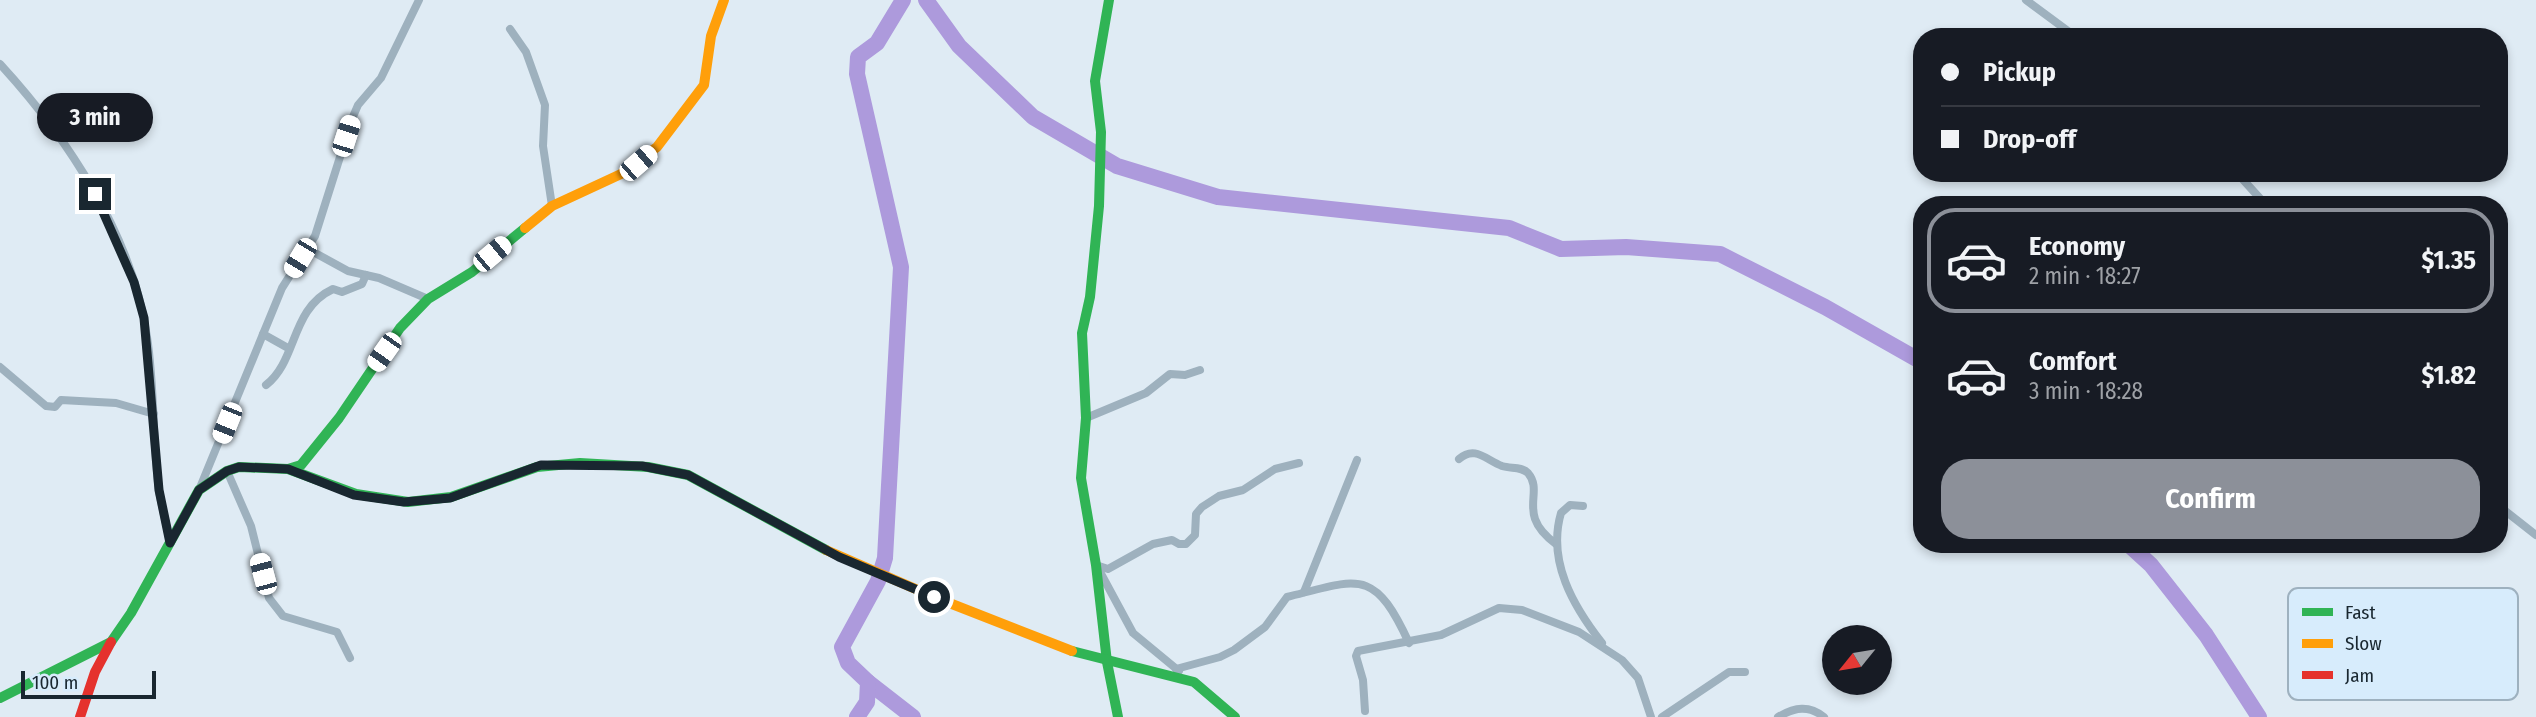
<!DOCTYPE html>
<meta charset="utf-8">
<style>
:root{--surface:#171b24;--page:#20242c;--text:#f1f3f6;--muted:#9ea1a6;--line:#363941;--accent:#8c9099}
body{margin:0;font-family:"Fira Sans Condensed",sans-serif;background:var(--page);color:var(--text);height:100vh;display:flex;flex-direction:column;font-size:26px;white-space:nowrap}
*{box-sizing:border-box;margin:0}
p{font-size:23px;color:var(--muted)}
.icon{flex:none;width:38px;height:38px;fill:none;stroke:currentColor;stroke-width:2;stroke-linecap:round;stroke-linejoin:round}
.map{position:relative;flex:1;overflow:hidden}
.details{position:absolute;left:1913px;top:196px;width:595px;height:357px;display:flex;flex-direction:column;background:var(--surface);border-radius:28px;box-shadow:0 4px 10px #0003}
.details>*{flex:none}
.guide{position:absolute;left:1913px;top:28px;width:595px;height:154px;border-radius:28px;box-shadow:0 4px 10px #0003;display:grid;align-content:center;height:154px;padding:0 28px;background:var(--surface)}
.needle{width:46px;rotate:240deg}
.tools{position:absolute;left:1822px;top:625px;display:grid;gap:14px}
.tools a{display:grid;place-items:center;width:70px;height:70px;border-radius:50%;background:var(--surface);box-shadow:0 4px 10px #0003;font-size:35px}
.scale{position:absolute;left:21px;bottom:18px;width:135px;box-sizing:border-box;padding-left:7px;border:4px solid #192730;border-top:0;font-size:19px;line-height:24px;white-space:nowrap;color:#192730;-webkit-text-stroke:5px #d7ecfc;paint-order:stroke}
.end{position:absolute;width:32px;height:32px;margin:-16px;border:9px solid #192730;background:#fff;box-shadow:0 0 0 4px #fff}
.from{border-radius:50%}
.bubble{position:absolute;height:49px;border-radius:24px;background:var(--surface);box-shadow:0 4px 10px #0003;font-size:23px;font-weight:700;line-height:49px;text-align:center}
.car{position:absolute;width:21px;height:42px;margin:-21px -10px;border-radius:9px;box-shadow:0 0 5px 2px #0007;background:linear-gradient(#fff 24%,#345 0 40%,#fff 0 76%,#345 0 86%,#fff 0)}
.guide b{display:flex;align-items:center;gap:24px;height:66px;font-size:26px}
.guide b+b{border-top:2px solid var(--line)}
.guide i{width:18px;height:18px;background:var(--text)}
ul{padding:12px 0 0;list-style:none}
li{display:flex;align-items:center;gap:21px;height:105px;margin:0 14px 10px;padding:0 14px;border:4px solid transparent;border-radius:28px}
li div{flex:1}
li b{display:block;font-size:26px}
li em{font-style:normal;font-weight:700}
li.selected{border-color:var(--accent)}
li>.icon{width:63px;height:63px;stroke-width:1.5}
.button{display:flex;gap:14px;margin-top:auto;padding:14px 28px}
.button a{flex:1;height:80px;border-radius:28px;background:var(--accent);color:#fff;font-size:28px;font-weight:700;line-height:80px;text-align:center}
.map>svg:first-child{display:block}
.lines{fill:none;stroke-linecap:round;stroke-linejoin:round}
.river{stroke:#ad9adc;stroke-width:16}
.street{stroke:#9eb1be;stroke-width:8}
.fast{stroke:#30b455;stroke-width:10}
.slow{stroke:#ff9f0a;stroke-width:10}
.jam{stroke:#e5322d;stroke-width:10}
.route{stroke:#192730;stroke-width:9}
.key{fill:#d7ecfc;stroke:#9eb1bf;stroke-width:2}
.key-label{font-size:19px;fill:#192730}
</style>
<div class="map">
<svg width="2536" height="717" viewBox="0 0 2536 717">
<rect width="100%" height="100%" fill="#dfebf4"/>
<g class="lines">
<g class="river">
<path d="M926 0 959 46 1033 117 1117 166 1218 197 1509 228 1561 249 1626 247 1720 254 1825 307 1922 362"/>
<path d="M2128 544 2151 565 2206 635 2259 717"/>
<path d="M868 682 913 717"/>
<path d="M857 717 867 702 868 682 848 663 842 647 878 581 885 558 901 267 857 74 858 57 877 43 903 0"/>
</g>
<g class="street">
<path d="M2026 0 2076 37"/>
<path d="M510 29 526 52 545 105 543 146 552 206"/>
<path d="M0 64C67 137 133 236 147 337 155 388 152 440 159 491 162 508 167 526 170 543"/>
<path d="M2237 173 2266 205"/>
<path d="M306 248 348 271 379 278 428 299"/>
<path d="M263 334 288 348"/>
<path d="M0 367 46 406 55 407 61 400 116 403 154 414"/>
<path d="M266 385C298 360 290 309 333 289L342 292 362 284 366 275"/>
<path d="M1086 418 1146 393 1170 374 1185 375 1200 370"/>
<path d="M1459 459C1475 445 1486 460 1502 466 1511 469 1521 466 1528 473 1545 493 1515 514 1556 544"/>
<path d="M227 471 251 526 269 598 283 616 337 632 350 658"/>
<path d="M199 490 282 288 315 236 352 119 358 105 381 78 419 0"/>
<path d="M1583 506 1570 505 1561 513C1547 561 1573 606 1602 643"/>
<path d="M2499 506 2536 535"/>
<path d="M1096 565 1108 569 1153 544 1172 540 1179 544H1186L1195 535 1196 514 1202 507 1219 496 1243 490 1275 469 1299 463"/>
<path d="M1099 570 1133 633 1179 671"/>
<path d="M1304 592 1357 460"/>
<path d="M1176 669 1220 657 1234 650 1265 627 1287 597C1359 579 1374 567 1409 643"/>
<path d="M1365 711 1363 680 1356 656 1358 651 1441 635 1499 608 1522 610 1579 632 1622 660 1638 678 1651 717"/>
<path d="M1662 717 1729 672H1745"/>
<path d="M1778 717C1795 707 1809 705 1824 717"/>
</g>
<g class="fast">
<path d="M1109 0 1095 81 1101 132 1099 206 1090 297 1082 333 1086 418 1081 478 1096 565 1107 662 1118 717"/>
<path d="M288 469 356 494 408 502 451 497 537 467 580 463 648 467 688 475 826 550"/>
<path d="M1072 651 1194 682 1235 717"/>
<path d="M0 698 111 642 131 613 199 490 227 471 239 467 288 469 301 465 339 418 400 328 428 299 472 272 525 228"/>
</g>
<g class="slow">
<path d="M525 228 552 206 621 174 657 147 704 85 711 36 724 0"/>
<path d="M826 550 934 597 1072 651"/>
</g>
<path class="jam" d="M80 717 95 672 111 642"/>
</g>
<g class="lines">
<path class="route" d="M95 194 134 282 144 318 159 490 170 543 199 490 227 471 239 467 288 469 354 495 404 502 450 498 541 465 642 466 688 475 839 557 934 597"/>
</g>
<rect x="2288" y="588" width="230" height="112" rx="10" class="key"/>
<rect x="2302" y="608" width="31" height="8" fill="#30b455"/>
<rect x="2302" y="639" width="31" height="9" fill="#ff9f0a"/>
<rect x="2302" y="671" width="31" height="8" fill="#e5322d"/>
<g class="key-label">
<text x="2345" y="619">Fast</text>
<text x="2345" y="650">Slow</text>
<text x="2345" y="682">Jam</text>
</g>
</svg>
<div class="tools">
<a><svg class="needle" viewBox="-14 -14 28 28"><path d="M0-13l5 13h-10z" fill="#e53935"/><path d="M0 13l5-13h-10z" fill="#9ea1a6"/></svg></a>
</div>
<div class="scale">100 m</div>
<i class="end from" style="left:934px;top:597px"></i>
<i class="end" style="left:95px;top:194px"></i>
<div class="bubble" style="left:37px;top:93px;width:116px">3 min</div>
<i class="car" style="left:346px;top:136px;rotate:18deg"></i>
<i class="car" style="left:638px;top:163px;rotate:49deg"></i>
<i class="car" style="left:492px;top:254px;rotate:50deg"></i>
<i class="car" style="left:300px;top:258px;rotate:211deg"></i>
<i class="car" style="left:384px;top:352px;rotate:215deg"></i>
<i class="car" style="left:227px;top:423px;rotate:202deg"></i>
<i class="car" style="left:263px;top:574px;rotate:345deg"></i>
<div class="guide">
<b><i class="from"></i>Pickup</b>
<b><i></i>Drop-off</b>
</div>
<section class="details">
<ul>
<li class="selected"><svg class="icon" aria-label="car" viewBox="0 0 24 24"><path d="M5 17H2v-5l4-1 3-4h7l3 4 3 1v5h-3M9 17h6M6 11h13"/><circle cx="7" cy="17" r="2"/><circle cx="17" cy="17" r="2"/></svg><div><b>Economy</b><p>2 min · 18:27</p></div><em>$1.35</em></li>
<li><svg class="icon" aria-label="car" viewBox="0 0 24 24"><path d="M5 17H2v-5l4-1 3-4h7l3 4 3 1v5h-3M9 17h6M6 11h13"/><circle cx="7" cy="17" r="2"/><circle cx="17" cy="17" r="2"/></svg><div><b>Comfort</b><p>3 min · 18:28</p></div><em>$1.82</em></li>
</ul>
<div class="button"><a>Confirm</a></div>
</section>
</div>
